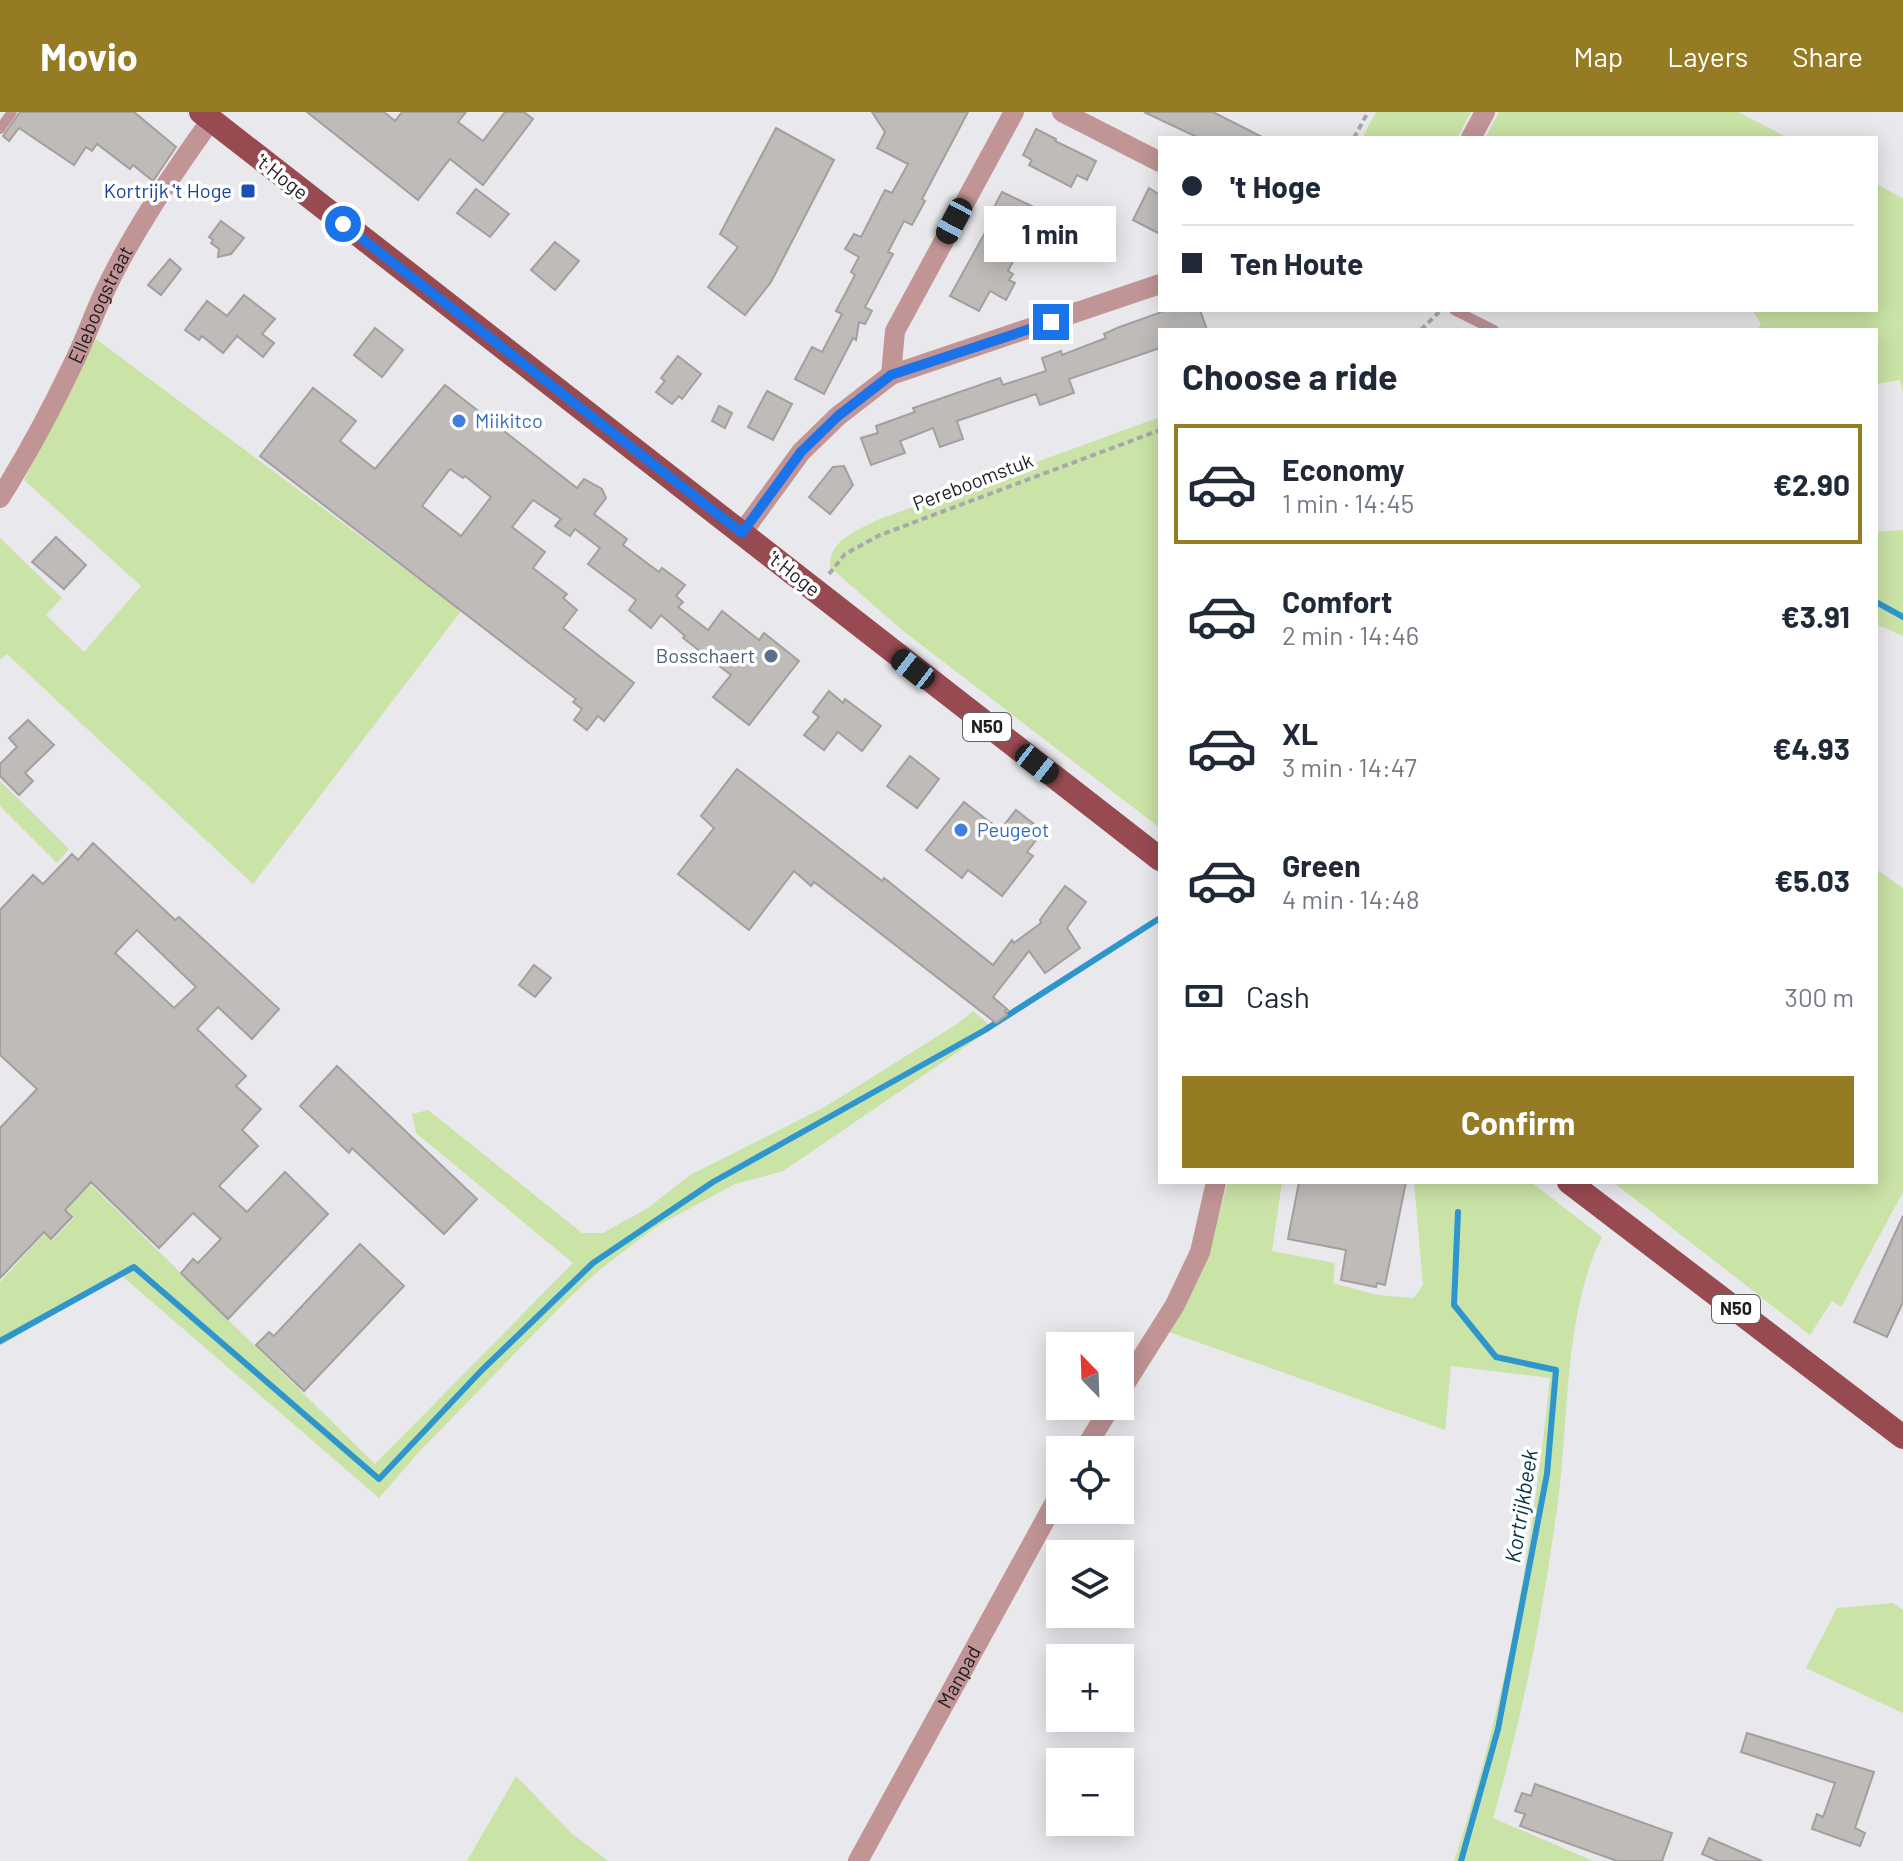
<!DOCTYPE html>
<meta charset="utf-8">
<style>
:root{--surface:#fff;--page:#f2f2f3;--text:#1f2937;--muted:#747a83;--line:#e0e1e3;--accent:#957b23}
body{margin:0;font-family:Barlow,sans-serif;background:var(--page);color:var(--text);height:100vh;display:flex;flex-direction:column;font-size:30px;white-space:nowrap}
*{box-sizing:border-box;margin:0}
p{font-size:26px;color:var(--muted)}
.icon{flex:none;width:44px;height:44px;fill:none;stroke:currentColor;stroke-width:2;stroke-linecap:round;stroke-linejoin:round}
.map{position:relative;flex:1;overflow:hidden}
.side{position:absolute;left:1158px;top:216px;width:720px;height:856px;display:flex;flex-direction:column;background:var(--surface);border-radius:0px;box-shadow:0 4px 20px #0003}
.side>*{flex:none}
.banner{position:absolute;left:1158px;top:24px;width:720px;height:176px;border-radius:0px;box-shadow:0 4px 20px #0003;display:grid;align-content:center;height:176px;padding:0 24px;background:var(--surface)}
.needle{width:52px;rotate:337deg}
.fabs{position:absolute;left:1046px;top:1220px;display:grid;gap:16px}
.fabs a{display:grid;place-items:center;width:88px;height:88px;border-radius:0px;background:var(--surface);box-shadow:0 4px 20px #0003;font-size:40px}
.end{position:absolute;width:36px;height:36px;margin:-18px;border:10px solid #1a73e8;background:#fff;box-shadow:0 0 0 4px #fff}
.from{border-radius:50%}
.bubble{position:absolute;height:56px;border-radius:0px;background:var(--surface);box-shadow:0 4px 20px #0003;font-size:26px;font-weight:700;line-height:56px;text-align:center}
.car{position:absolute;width:24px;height:48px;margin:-24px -12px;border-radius:10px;box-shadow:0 0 6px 2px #0007;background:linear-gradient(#222 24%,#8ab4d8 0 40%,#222 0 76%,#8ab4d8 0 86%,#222 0)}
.banner b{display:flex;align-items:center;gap:28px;height:76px;font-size:30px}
.banner b+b{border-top:2px solid var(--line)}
.banner i{width:20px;height:20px;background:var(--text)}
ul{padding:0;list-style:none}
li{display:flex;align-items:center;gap:24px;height:120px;margin:0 16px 12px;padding:0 8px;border:4px solid transparent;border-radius:0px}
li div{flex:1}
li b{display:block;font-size:30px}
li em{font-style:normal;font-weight:700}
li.active{border-color:var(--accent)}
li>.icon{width:72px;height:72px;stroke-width:1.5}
h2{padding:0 24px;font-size:36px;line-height:96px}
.pay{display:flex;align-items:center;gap:20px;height:88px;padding:0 24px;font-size:30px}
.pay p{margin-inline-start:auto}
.cta{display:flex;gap:16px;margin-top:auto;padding:16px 24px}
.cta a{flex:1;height:92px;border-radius:0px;background:var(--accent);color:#fff;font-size:32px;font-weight:700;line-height:92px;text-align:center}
header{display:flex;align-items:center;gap:48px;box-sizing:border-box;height:112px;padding:0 40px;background:var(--accent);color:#fff}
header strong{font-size:38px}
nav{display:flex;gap:44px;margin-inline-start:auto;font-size:28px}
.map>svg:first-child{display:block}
.green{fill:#cae3a6}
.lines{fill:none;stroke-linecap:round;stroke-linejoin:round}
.stream{stroke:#2e96cd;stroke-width:6}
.building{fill:#bfbbb9;stroke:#a49f9e;stroke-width:2;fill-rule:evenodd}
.path{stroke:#a8a7ab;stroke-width:4;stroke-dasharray:6 4;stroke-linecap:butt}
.lane{stroke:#c19495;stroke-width:10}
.street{stroke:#c19495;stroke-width:20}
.primary{stroke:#984a51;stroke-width:24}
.route{stroke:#1a73e8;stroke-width:10}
.transit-dot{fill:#1a4fb4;stroke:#fff;stroke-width:3}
.shop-dot{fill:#3f7fe0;stroke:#fff;stroke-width:3}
.service-dot{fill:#5c6f8a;stroke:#fff;stroke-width:3}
.labels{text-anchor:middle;stroke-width:7;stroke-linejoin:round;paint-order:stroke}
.shield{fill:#fff;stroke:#626162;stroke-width:2}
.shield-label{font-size:18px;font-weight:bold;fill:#1e1d1f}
.street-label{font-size:20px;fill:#1e1d1f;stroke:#fff}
.transit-label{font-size:20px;fill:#164399;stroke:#fff;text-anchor:end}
.shop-label{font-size:20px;fill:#366cbe;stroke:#fff;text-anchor:start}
.service-label{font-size:20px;fill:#4e5e75;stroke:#fff;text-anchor:end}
.water-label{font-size:22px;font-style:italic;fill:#063349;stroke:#fff}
</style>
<header>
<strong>Movio</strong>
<nav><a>Map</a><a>Layers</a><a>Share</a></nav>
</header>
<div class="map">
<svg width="1903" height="1749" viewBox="0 0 1903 1749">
<rect width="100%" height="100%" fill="#e9e8ec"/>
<g class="green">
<path d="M1376 0H1471L1457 26H1362Z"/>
<path d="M1499 0H1738L1788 26H1485Z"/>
<path d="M1876 72 1903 86V282L1900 268 1876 272V218H1758L1761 212 1752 198H1876Z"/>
<path d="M96 227 461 499 253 772 7 542 0 548V426L62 486 46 503 84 540 141 474 24 368Z"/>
<path d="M1160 305V716L902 518 830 455C829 428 857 419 877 408Z"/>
<path d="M1903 418V524L1876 512V420Z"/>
<path d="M0 669 69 737 57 751 0 694Z"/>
<path d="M1876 757 1903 776V1080L1841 1195 1832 1189 1810 1223 1613 1070H1876Z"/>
<path d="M973 899 993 916 783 1059 735 1072 659 1113 641 1126 598 1159 566 1189 418 1341 379 1386 121 1163 0 1234V1170L44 1122 52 1129 74 1106 67 1098 90 1072 375 1352 573 1151 416 1021 412 1002 428 998 582 1121H603L648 1096 690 1063 823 996 957 912Z"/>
<path d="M1228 1070H1282L1272 1139 1335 1151 1333 1171 1377 1183 1414 1186 1423 1173 1414 1070H1531L1602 1125C1564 1199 1569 1307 1558 1389 1544 1497 1523 1602 1493 1706L1593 1749H1454C1506 1593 1533 1429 1550 1266L1451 1254 1445 1318 1169 1220 1210 1130Z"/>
<path d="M1893 1491 1903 1498V1601L1806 1556 1837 1496Z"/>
<path d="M516 1664 571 1721 608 1749H467Z"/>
</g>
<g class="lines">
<g class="stream">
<path d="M1876 490 1903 505"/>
<path d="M1458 1100 1454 1193 1496 1245 1556 1258 1547 1362 1498 1617 1461 1749"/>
<path d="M0 1229 134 1155 379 1367 481 1259 593 1151 713 1070 985 918 1160 806"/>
</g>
</g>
<g class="building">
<path d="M20 0H134L176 35 153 69 133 53 130 57 97 32 92 39 86 35 74 53 19 16 9 29 3 24Z"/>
<path d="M307 0H384L395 9 402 0H466L458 10 483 29 505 0H524L533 7 483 73 450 47 418 88Z"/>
<path d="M872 0H968L922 87 925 89 912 113 904 109 888 140 893 142 865 195 872 199 865 212 859 210 856 228 853 226 824 282 795 267 812 235 822 240 842 202 836 199 855 163 851 160 859 145 845 137 854 122 861 125 885 78 892 81 908 52 877 36 885 20Z"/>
<path d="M1144 0H1213L1264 26H1199Z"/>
<path d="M776 16 834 48 771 170 745 203 708 175 738 135 720 122Z"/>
<path d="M1036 17 1056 27 1055 29 1096 49 1087 68 1077 63 1071 75 1029 53 1032 48 1023 43Z"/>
<path d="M1149 76 1160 83V122L1133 108Z"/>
<path d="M476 77 509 102 490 125 457 101Z"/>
<path d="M1002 80 1040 98 1008 159 1013 162 1009 168 1015 171 1006 188 990 179 979 199 950 184 997 99 993 97Z"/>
<path d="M221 109 244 126 231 142 218 145 219 137 211 131 213 128 209 125Z"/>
<path d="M555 130 579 149 555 178 531 158Z"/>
<path d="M170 147 181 157 161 183 148 173Z"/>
<path d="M244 183 275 207 262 222 274 231 263 245 237 224 223 241 202 224 199 228 185 218 207 189 227 204Z"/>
<path d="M1167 198H1200L1207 218H1160V236L1069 267 1074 281 1040 293 1036 282 957 309 963 327 940 335 933 316 900 329 905 341 871 353 861 326 878 321 876 314 915 300 913 296 1000 266 1003 273 1046 259 1042 246 1061 239 1062 243 1106 226 1104 222 1117 216Z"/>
<path d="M375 216 403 238 382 265 354 243Z"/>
<path d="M678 244 701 262 682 287 679 284 672 292 656 280 665 269 661 266Z"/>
<path d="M445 273 577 376 584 367 602 377 606 386 594 402 627 427 623 433 659 460 662 456 685 473 676 484 683 490 678 495 708 518 722 499 759 528 764 521 799 549 749 613 713 585 731 563 683 526 685 524 661 503 651 516 629 498 636 488 588 452 600 436 575 417 570 424 555 414 561 407 533 388 512 415 545 440 533 456 567 482 563 486 577 498 563 516 634 571 604 609 598 604 587 618 574 608 582 597 573 590 576 587 260 344 313 276 356 309 340 329 375 357ZM450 357 463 366 465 364 491 385 461 424 422 394Z"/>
<path d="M767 279 792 292 773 328 748 315Z"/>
<path d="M719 294 732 301 725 316 712 309Z"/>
<path d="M844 354 853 373 830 402 809 385 833 355Z"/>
<path d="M56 425 86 453 64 477 32 450Z"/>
<path d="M829 579 843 591 845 587 881 614 862 639 838 620 824 638 804 623 819 605 813 600Z"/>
<path d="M28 608 54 633 25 661 33 669 19 683 0 664V652L17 635 9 626Z"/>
<path d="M910 644 939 667 917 696 887 674Z"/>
<path d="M737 657 882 769 884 766 993 853 1012 828 1014 831 1041 811 1040 808 1065 774 1086 790 1067 816 1080 836 1045 861 1029 839 993 885 1008 898 1005 899 1007 903 996 911 814 770 811 774 794 759 749 818 678 762 714 716 701 704Z"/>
<path d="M964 690 1000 718 1016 698 1043 719 1027 740 1033 744 1002 784 968 758 962 766 926 738Z"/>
<path d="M93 731 175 808 179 805 279 897 252 927 218 895 197 917 246 964 236 974 261 997 242 1018 258 1034 219 1074 247 1100 285 1060 328 1102 228 1207 181 1161 193 1147 198 1151 221 1127 193 1101 159 1136 91 1070 65 1098 72 1105 51 1127 44 1120 0 1166V1016L37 977 0 943V798L33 763 43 772 72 742 78 748ZM137 818 196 875 174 896 115 841Z"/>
<path d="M534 853 551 866 535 885 519 873Z"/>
<path d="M337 954 477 1087 444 1122 352 1036 349 1041 300 994Z"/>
<path d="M1299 1070H1406L1385 1173 1377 1171 1376 1175 1341 1168 1346 1138 1288 1127Z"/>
<path d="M1903 1104V1190L1887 1225 1854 1210Z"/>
<path d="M360 1132 404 1174 304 1279 256 1233 269 1220 274 1224Z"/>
<path d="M1747 1621 1874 1660 1855 1716 1865 1721 1860 1734 1812 1717 1817 1702 1823 1705 1835 1671 1741 1640Z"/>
<path d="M1535 1672 1672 1721 1662 1749H1617L1520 1714 1525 1702 1515 1699 1522 1681 1531 1684Z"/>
<path d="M1709 1726 1762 1749H1718L1702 1742Z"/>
</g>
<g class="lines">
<g class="path">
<path d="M1354 26 1368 0"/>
<path d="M1421 218 1439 200"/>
<path d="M829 462 845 442 880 423 1160 318"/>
</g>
<g class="lane">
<path d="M0 17 12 0"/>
<path d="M1454 198 1494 218"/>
</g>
<g class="street">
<path d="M1062 0 1160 50"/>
<path d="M1471 26 1485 0"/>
<path d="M891 263 895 219 1014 0"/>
<path id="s1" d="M0 386C27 343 51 298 73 252 84 230 92 207 102 185 131 122 171 64 211 8"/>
<path d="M742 421 801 340 838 304 891 263 1160 172"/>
<path d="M1120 1280 1175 1193 1200 1140 1216 1070"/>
<path d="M1084 1338 1111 1294"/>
<path id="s2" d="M858 1749 1060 1381"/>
</g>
<g class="primary">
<path d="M201 0 1160 747"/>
<path d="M1569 1070 1903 1325"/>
</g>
</g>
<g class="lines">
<path class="route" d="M343 112 742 421 801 340 838 304 891 263 1051 210"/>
</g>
<rect class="transit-dot" x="240" y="71" width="16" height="16" rx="4"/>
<g class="shop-dot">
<circle cx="459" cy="309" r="8"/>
<circle cx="961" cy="718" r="8"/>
</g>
<circle class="service-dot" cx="771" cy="544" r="8"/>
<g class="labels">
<g class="shield">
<rect x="963" y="601" width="48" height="28" rx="6"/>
<rect x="1712" y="1183" width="48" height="28" rx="6"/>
</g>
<g class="shield-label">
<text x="987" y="621">N50</text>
<text x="1736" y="1203">N50</text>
</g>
<g class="street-label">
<text transform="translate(282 65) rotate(38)" y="7">'t Hoge</text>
<text dy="7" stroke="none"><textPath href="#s1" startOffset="218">Elleboogstraat</textPath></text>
<text transform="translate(973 370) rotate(-21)" y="7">Pereboomstuk</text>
<text transform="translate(794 462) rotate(38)" y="7">'t Hoge</text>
<text dy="7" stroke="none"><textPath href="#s2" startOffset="210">Manpad</textPath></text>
</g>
<g class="transit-label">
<text x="232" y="86">Kortrijk 't Hoge</text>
</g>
<g class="shop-label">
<text x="475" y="316">Miikitco</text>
<text x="977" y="725">Peugeot</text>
</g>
<g class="service-label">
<text x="755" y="551">Bosschaert</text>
</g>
<g class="water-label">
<text transform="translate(1521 1394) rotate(-81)" y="8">Kortrijkbeek</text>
</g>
</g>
</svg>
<div class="fabs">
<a><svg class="needle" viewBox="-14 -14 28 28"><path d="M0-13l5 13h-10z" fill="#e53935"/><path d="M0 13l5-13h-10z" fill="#747a83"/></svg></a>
<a><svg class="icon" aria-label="locate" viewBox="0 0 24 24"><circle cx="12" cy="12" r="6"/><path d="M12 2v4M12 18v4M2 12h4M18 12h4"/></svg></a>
<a><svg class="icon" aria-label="layers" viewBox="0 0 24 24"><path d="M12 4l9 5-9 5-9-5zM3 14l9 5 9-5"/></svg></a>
<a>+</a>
<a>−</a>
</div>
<i class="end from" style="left:343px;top:112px"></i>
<i class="end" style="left:1051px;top:210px"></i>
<div class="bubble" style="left:984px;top:94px;width:132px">1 min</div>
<i class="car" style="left:954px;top:109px;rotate:208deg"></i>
<i class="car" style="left:913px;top:557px;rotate:308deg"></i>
<i class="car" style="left:1037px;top:652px;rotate:128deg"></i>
<div class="banner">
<b><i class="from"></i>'t Hoge</b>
<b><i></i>Ten Houte</b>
</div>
<section class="side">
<h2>Choose a ride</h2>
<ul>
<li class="active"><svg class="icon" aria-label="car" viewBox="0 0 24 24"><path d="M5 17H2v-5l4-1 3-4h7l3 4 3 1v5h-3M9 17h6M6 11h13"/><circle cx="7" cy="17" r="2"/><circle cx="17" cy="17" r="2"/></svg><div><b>Economy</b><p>1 min · 14:45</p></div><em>€2.90</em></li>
<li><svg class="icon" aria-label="car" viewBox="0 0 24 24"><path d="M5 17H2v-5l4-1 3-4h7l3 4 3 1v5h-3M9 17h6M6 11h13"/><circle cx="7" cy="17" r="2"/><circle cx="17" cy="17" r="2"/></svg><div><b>Comfort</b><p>2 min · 14:46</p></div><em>€3.91</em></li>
<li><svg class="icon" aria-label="car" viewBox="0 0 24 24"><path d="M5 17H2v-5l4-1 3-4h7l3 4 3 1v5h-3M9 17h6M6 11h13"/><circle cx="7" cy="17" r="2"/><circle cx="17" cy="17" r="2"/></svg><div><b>XL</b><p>3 min · 14:47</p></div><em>€4.93</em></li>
<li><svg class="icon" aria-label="car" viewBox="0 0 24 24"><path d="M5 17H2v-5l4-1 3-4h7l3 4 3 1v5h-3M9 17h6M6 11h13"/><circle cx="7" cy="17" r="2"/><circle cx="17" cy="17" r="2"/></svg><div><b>Green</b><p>4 min · 14:48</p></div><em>€5.03</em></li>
</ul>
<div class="pay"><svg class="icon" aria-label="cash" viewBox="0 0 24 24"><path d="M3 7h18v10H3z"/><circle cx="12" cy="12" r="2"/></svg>Cash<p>300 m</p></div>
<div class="cta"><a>Confirm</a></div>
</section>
</div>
